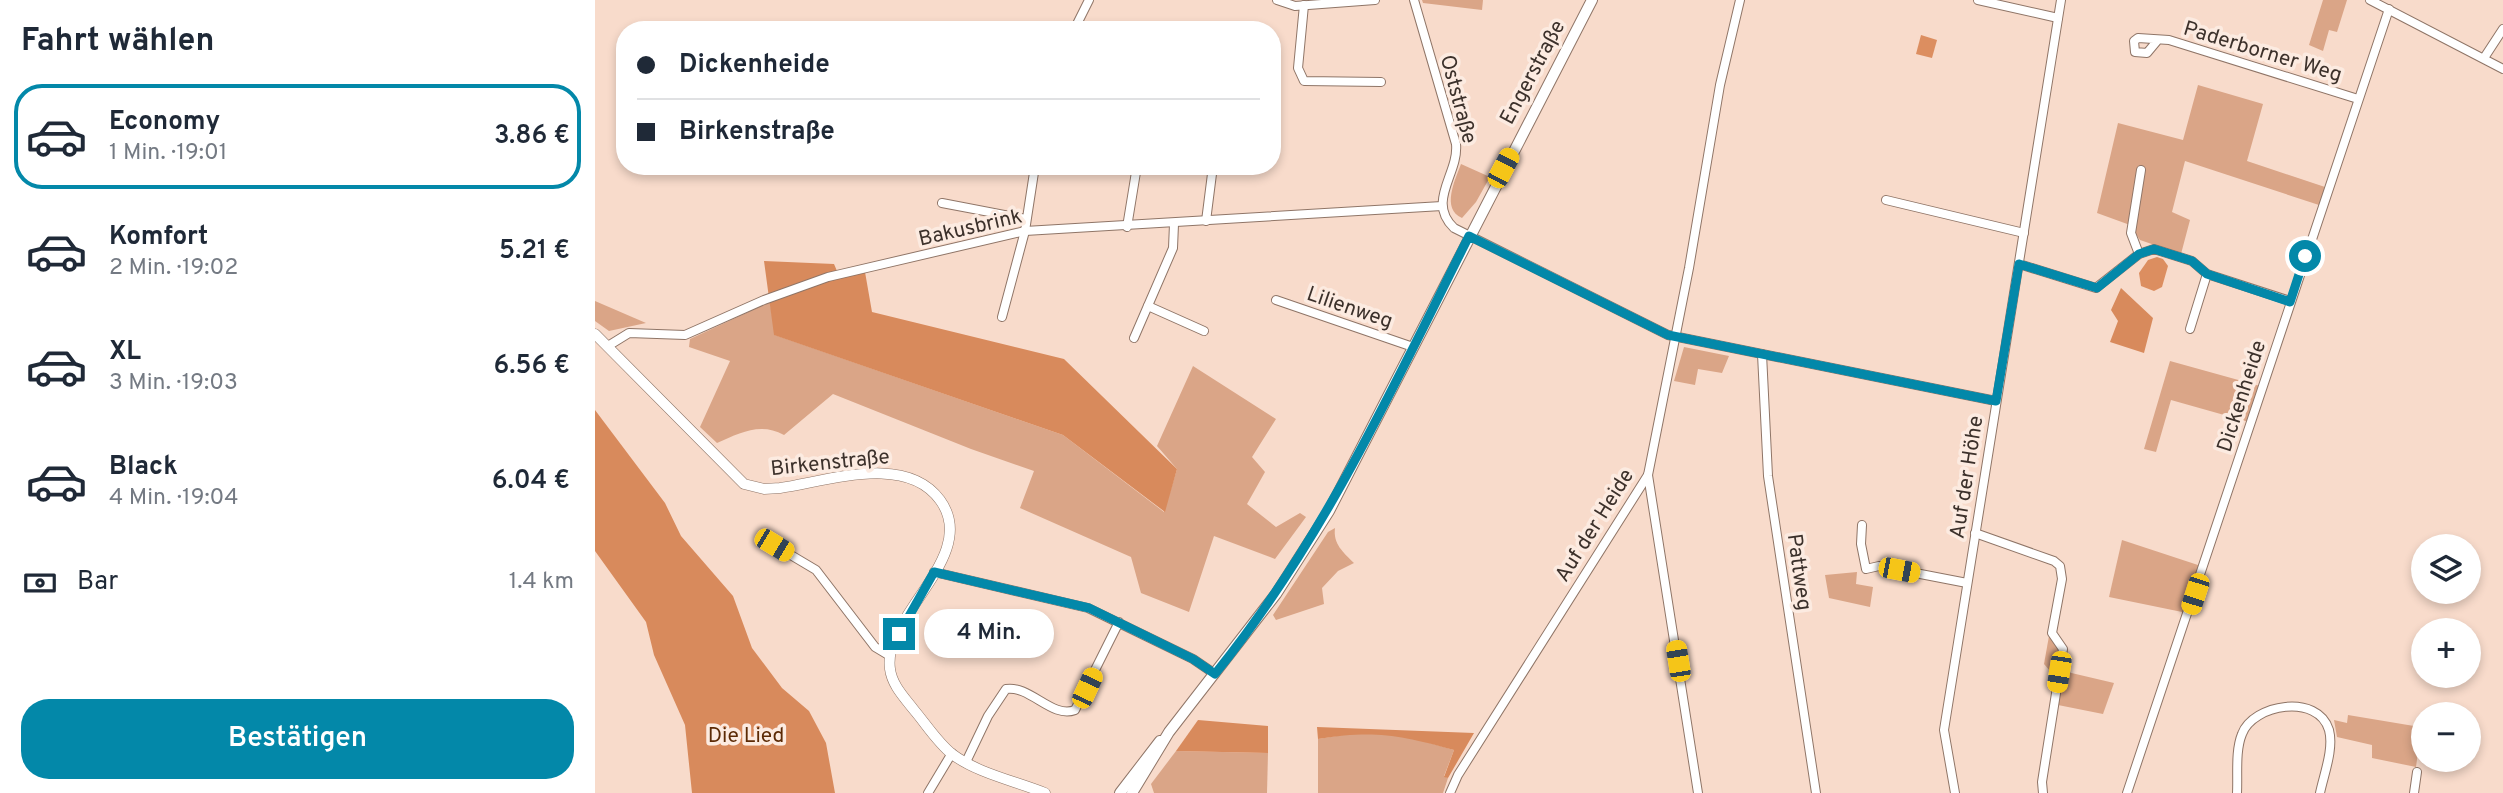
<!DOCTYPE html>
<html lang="de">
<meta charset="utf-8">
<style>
:root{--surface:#fff;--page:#f2f2f3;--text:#1f2937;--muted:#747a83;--line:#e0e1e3;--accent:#0388a9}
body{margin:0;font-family:Overpass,sans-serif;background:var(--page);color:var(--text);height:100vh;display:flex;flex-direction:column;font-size:26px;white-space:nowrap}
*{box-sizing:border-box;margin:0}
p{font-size:23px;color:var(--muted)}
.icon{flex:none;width:38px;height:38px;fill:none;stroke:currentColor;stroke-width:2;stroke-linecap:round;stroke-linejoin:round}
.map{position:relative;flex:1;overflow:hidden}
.drawer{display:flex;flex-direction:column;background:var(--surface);width:595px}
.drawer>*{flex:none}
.top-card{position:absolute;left:21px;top:21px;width:665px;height:154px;border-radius:28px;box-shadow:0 4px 10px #0003;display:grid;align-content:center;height:154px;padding:0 21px;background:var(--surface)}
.controls{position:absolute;left:1816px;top:534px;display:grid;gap:14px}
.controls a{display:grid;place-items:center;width:70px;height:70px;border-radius:50%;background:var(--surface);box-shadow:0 4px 10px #0003;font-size:35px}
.end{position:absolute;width:32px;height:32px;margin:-16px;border:9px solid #0388a9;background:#fff;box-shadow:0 0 0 4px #fff}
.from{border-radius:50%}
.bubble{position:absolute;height:49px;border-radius:24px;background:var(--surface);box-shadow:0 4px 10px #0003;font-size:23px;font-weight:600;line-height:49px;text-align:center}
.car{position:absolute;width:21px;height:42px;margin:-21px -10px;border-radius:9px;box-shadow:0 0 5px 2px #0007;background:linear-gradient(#f5c518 24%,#345 0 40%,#f5c518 0 76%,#345 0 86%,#f5c518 0)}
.top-card b{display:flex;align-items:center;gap:24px;height:66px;font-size:26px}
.top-card b+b{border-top:2px solid var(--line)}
.top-card i{width:18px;height:18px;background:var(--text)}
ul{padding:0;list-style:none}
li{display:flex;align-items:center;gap:21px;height:105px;margin:0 14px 10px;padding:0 7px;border:4px solid transparent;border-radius:28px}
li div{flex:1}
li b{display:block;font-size:26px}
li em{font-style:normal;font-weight:600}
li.on{border-color:var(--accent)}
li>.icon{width:63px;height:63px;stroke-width:1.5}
h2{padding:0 21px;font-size:32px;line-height:84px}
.pay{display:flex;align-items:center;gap:18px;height:77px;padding:0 21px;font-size:26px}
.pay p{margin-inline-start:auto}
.button{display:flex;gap:14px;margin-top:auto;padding:14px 21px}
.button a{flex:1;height:80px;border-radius:28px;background:var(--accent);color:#fff;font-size:28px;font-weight:600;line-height:80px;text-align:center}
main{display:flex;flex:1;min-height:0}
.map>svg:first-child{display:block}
.green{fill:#daa587}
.forest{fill:#d88a5c}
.water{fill:#dc8e60}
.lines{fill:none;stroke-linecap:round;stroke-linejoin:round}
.minor-casing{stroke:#8f7567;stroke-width:10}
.tertiary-casing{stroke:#8f7567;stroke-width:11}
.secondary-casing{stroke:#8f7567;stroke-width:12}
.minor{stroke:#fff;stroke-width:8}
.tertiary{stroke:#fff;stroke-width:10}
.secondary{stroke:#fff;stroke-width:10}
.route{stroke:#0388a9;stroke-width:9}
.labels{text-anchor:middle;stroke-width:7;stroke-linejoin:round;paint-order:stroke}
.street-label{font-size:21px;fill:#3c312b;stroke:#fcebe1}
.park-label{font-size:21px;fill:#5c2a05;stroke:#fcebe1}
</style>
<main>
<section class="drawer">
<h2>Fahrt wählen</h2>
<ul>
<li class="on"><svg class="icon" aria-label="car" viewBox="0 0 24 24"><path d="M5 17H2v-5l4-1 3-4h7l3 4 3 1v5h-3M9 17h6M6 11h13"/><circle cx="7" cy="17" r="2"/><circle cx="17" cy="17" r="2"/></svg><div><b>Economy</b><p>1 Min. · 19:01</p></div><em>3.86 €</em></li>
<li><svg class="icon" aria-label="car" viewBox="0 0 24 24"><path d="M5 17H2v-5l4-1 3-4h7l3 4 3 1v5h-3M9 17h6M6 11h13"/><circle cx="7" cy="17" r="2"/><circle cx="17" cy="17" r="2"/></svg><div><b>Komfort</b><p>2 Min. · 19:02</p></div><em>5.21 €</em></li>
<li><svg class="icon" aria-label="car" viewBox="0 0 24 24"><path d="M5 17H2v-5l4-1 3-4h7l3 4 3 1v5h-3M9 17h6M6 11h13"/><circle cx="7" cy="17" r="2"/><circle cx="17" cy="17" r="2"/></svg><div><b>XL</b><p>3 Min. · 19:03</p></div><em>6.56 €</em></li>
<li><svg class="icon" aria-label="car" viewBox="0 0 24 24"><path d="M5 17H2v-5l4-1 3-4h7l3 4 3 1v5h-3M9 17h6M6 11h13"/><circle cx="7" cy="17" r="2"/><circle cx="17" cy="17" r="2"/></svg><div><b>Black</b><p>4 Min. · 19:04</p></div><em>6.04 €</em></li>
</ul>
<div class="pay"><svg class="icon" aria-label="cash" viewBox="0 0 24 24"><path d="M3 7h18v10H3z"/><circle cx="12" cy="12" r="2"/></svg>Bar<p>1.4 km</p></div>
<div class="button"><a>Bestätigen</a></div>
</section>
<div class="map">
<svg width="1908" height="793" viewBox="0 0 1908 793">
<rect width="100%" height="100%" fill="#f8dbcb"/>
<g class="green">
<path d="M827 0H888L887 10 828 3Z"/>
<path d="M1728 0H1752L1742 32 1734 30 1728 51 1714 45Z"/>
<path d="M1603 85 1668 104 1652 161 1730 187 1724 205 1590 161 1577 212 1595 220 1586 254 1545 240 1535 225 1502 213 1523 123 1588 140Z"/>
<path d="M866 164 895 177 881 202 867 218C846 209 860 180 866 164Z"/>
<path d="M0 301 51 323 14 331 0 321Z"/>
<path d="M175 302 180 335 468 435 569 512 582 469 562 446 598 366 681 419 657 457 670 472 652 504 681 527 705 513 711 517 680 559 619 536 594 612 546 593 536 557 425 508 439 471 376 449 238 394 189 435C165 422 145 433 122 443L105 427 135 361 94 347 95 339Z"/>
<path d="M1089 347 1134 356 1127 373 1103 369 1100 385 1079 381Z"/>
<path d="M1575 361 1665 386 1654 422 1576 400 1561 452 1549 449Z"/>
<path d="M740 528C738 544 748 552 759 563L743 571 727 588 729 604 681 620 678 615 733 532Z"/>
<path d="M1527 540 1606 566 1592 613 1514 597Z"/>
<path d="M1262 572 1261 584 1278 587 1275 607 1234 598 1230 575Z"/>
<path d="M1454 636 1465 651 1461 678 1449 664Z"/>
<path d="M1468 671 1519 683 1508 714 1463 705Z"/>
<path d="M1753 715 1819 726V735L1825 737 1821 767 1777 758V745L1742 737 1739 720 1752 723Z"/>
<path d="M766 732 811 736 859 750 849 776 853 778 848 793H723V739Z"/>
<path d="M581 751 673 753 672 793H559L556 784Z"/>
</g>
<g class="forest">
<path d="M169 261 239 264 245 278 270 272 277 312 469 359 582 469 570 512 468 435 179 335Z"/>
<path d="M1526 288 1558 318 1549 353 1515 342 1523 321 1516 310Z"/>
<path d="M0 410 70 503 86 536 138 596 157 648 187 688 214 711 231 743 240 793H97L90 725 59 655 51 622 0 551Z"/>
<path d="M603 720 673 726V753L581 751Z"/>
<path d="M722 727 879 733 853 778 849 777 859 750C804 735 779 730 723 739Z"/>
</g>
<g class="water">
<path d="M1326 35 1342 40 1337 58 1321 54Z"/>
<path d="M1562 257 1568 259 1573 266 1567 287 1559 291 1546 286 1544 273 1553 260Z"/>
</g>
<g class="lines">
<defs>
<g id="minor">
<path d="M682 0 700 6 780 0"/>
<path d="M819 0 861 144C864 174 831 201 859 228L1073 335 1401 401"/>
<path d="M1383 0 1463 18"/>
<path d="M1775 0 1908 69"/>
<path d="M709 5 703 68 709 81 786 82"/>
<path d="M479 30 494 0"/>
<path d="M1562 41 1552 53 1540 52 1539 41 1543 38 1574 40 1763 99"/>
<path d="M1889 58 1908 29"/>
<path d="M1291 200 1429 233"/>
<path d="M347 203 431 219"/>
<path d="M611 221 618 166"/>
<path d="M532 227 542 166"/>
<path d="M1544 254 1536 233 1546 170"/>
<path d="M1424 264 1501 288 1544 254 1559 249 1597 261 1612 274 1695 301"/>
<path d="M681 300 818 347"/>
<path d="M553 306 609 331"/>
<path d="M407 317 430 231 440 166"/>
<path d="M1595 329 1612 274"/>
<path d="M539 338 578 248 579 224"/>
<path d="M13 346 34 333 90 335 169 300 233 277 430 231 847 206"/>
<path d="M1167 354 1173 476 1221 793"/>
<path d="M1053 475 1103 793"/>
<path d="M1267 525 1266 544 1271 569 1284 566 1372 583"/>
<path d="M1380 533 1459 561 1465 566 1467 579 1457 633 1468 649 1447 782 1448 793"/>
<path d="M179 545 221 570 280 647 295 656"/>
<path d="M339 572 493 608 598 659 620 674"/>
<path d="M371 762 393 716 411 689C435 685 457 719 480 710L524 622"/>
<path d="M333 793 357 753"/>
<path d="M855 793 863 775 1053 475 1094 268 1125 85 1145 0"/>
<path d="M1360 793 1349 730 1466 0"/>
<path d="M1532 793 1794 9"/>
<path d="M1642 793C1643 775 1640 751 1647 734 1658 704 1723 693 1734 730 1739 749 1729 774 1725 793"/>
<path d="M1819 793 1822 772"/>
</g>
<path id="tertiary" d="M0 334 149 484 169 489 185 488C233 481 311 453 345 500 386 556 287 615 295 669 297 685 309 697 319 710 331 724 342 742 357 754 382 773 420 781 450 793"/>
<g id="secondary">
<path d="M525 793 565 741"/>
<path d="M537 793 574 732 681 594 734 511 997 0"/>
</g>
</defs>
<use href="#minor" class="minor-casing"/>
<use href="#tertiary" class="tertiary-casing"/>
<use href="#secondary" class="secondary-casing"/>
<use href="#minor" class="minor"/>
<use href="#tertiary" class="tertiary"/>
<use href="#secondary" class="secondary"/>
</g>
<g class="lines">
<path class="route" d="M304 634 339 572 494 608 598 659 620 674C728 541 797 389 874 236L1073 335 1401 401 1424 264 1502 288 1544 254 1559 249 1597 261 1612 274 1695 302 1710 256"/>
</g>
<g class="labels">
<g class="street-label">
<text transform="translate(1668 51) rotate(17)" y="7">Paderborner Weg</text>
<text transform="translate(937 72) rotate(-62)" y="7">Engerstraße</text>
<text transform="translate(864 99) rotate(75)" y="7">Oststraße</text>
<text transform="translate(375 227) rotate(-13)" y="7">Bakusbrink</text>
<text transform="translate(755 307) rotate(19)" y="7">Lilienweg</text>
<text transform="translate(1646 396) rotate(-72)" y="7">Dickenheide</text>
<text transform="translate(235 462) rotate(-6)" y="7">Birkenstraße</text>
<text transform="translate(1371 477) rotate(-81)" y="7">Auf der Höhe</text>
<text transform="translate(999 525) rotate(-58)" y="7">Auf der Heide</text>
<text transform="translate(1205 572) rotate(82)" y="7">Pattweg</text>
</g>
<g class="park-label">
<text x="151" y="742">Die Lied</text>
</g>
</g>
</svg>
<div class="controls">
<a><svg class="icon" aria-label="layers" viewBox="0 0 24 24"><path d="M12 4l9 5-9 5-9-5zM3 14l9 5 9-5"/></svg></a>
<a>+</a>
<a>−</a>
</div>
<i class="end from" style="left:1710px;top:256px"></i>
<i class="end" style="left:304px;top:634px"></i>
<div class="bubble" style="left:329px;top:609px;width:130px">4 Min.</div>
<i class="car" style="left:908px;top:168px;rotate:28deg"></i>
<i class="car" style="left:179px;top:545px;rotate:121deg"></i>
<i class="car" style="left:1304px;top:570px;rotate:101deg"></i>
<i class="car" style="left:1600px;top:594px;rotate:198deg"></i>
<i class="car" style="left:1083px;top:661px;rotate:351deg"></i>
<i class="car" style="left:1464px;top:672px;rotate:189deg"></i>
<i class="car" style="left:492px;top:688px;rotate:25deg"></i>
<div class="top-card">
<b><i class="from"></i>Dickenheide</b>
<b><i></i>Birkenstraße</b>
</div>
</div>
</main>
